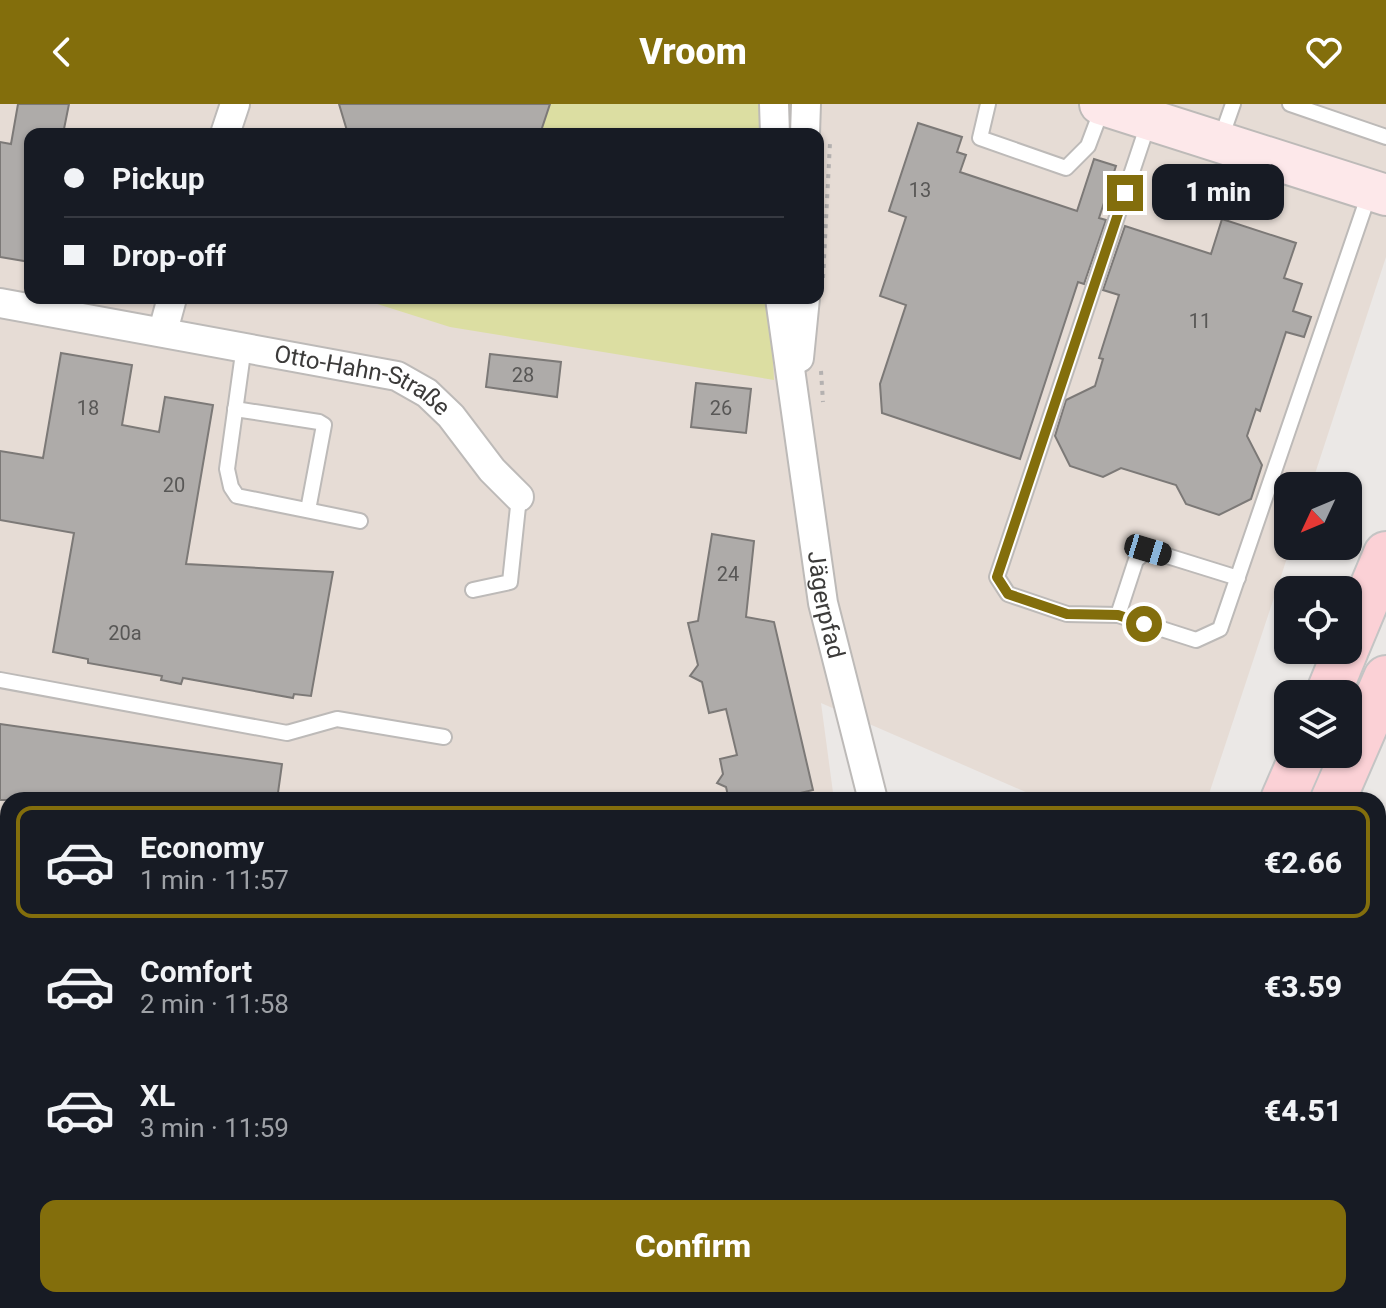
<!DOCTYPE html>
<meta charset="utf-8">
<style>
:root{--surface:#171b24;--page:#20242c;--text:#f1f3f6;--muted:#9ea1a6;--line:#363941;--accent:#836e0c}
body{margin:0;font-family:Roboto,sans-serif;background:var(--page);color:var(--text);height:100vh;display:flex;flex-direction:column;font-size:30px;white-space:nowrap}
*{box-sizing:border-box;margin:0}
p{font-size:26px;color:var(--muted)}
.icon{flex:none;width:44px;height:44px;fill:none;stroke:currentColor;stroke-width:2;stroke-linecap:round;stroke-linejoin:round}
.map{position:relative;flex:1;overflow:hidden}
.details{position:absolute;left:0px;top:688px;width:1386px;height:516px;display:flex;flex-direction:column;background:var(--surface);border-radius:24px 24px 0 0;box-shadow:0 2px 6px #0004}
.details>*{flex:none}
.guide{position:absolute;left:24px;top:24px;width:800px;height:176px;border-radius:16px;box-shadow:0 2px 6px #0004;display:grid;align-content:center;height:176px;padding:0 40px;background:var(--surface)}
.needle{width:52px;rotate:226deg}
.fabs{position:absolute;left:1274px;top:368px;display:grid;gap:16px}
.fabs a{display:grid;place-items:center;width:88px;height:88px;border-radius:16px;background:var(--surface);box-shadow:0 2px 6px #0004;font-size:40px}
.end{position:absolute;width:36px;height:36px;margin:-18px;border:10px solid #836e0c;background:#fff;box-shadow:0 0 0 4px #fff}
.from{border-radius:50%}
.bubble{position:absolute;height:56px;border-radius:16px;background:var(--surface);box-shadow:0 2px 6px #0004;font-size:26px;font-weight:800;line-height:56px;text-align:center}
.car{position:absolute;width:24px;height:48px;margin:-24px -12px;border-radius:10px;box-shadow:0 0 6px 2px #0007;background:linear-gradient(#222 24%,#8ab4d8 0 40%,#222 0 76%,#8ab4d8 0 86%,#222 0)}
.guide b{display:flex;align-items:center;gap:28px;height:76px;font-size:30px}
.guide b+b{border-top:2px solid var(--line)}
.guide i{width:20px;height:20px;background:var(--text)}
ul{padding:14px 0 0;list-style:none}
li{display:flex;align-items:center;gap:24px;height:112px;margin:0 16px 12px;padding:0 24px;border:4px solid transparent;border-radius:16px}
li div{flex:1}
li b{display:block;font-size:30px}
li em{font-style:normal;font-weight:800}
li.current{border-color:var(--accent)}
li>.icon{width:72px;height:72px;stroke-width:1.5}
.button{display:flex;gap:16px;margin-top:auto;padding:16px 40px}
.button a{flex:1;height:92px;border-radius:16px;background:var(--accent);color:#fff;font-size:32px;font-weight:800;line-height:92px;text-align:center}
header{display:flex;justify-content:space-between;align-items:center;height:104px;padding:0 40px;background:var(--accent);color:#fff;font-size:36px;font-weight:800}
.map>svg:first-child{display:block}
.built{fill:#e6dcd5;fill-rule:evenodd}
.green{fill:#dcdea2}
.building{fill:#aeaba9;stroke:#7c7977;stroke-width:2}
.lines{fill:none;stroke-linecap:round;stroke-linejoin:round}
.service-casing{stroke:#bdbab8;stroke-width:18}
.minor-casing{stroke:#bdbab8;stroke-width:32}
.secondary-casing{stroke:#bdbab8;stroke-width:44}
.primary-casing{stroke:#c4c4c4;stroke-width:48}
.path{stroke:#b4b1b0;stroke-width:4;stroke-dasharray:4 6;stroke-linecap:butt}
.service{stroke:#fff;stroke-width:14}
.minor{stroke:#fff;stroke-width:28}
.secondary{stroke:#fde8ea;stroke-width:40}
.primary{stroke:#fbd1d6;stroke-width:44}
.route{stroke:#836e0c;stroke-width:10}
.labels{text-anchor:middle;stroke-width:7;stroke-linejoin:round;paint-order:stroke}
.number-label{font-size:20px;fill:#585756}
.street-label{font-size:24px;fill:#3c3b3a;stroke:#f9f6f3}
</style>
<header><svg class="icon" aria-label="back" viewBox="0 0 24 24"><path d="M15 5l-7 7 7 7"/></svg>Vroom<svg class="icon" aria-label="heart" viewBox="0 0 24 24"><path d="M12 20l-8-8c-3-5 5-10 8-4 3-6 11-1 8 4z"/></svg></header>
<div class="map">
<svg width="1386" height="1204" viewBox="0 0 1386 1204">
<rect width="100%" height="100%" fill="#ebe8e6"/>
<g class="built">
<path d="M0 0H1386V153L1311 382H1288V442H1291L1207 696H1044L821 599 834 696H8V1141L0 1140ZM30 30H818V194H30Z"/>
<path d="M1386 830V1204H1245L1249 1196H1378V851Z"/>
<path d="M0 1184 8 1185V1196H90L151 1204H0Z"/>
</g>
<g class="green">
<path d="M550 0H768V30H540Z"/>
<path d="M373 194H770L774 276 450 223 371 198Z"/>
</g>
<g class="building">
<path d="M18 0H69L63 30H30V158L0 153V38L11 40Z"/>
<path d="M339 0H550L540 30H348Z"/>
<path d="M918 19 962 33 957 48 966 51 960 68 1077 107 1094 55 1116 62 1099 114 1106 116 1084 180 1078 178 1020 355 882 309 880 280 906 201 880 192 906 113 889 107Z"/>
<path d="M1222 115 1296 139 1284 174 1302 180 1293 207 1311 213 1304 233 1286 228 1260 307 1256 305 1247 332 1262 361 1251 395 1219 411 1186 400 1176 381 1121 364 1103 373 1070 362 1055 332 1066 296 1095 282 1103 255 1099 254 1119 191 1103 186 1125 122 1211 150Z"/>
<path d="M61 249 132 261 122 321 159 328 165 293 213 301 186 460 333 468 311 592 294 590 293 594 183 574 181 580 161 576 162 572 88 559V555L53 548 74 429 0 416V347L43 354Z"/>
<path d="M490 250 561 258 557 293 486 283Z"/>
<path d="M696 279 751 285 746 329 691 323Z"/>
<path d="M712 430 754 437 746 513 774 518 813 686 771 696H729L726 683 717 679 723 670 720 655 737 651 726 605 709 609 702 578 690 572 698 561 688 519 698 517Z"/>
<path d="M0 620 282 660 277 696H0Z"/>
</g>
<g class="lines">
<defs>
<g id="service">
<path d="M988 0 980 34 1066 64 1088 42 1103 2"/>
<path d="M1290 0 1386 33"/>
<path d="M1149 17 997 473 1008 490 1067 510 1118 511 1196 536 1220 525 1369 90"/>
<path d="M1220 37 1233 0"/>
<path d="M244 242 227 365 231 383 237 392 360 417"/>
<path d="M235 305 319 318 324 321 308 406"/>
<path d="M473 486 510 478 519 393"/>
<path d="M1118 511 1136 456 1148 446 1238 474"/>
<path d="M0 576 287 629 337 615 444 633"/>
<path d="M0 1100 8 1101"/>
<path d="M1378 1102 1386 1101"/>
<path d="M1306 1196 1307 1204"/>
</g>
<g id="minor">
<path d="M774 0 775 30"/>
<path d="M225 30 235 0"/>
<path d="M805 30 806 0"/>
<path id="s1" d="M780 194 823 499 873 696"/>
<path id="s2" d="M0 199 397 272 427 289 451 312 492 366 519 393"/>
<path d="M163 227 172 194"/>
<path d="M799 254 805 194"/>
<path d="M0 1161 8 1162"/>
<path d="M209 1196 210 1204"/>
<path d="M447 1196 462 1204"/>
<path d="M504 1196 534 1203"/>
<path d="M532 1204C550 1196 568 1194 585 1204"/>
<path d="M618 1204 622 1196"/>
<path d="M672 1204 675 1196"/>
</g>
<path id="secondary" d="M1100 0 1386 91"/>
<g id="primary">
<path d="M1348 541 1386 450"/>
<path d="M1328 590 1346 546"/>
<path d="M1283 696 1303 650"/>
<path d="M1333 696 1386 574"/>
<path d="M1043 1204 1047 1196"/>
<path d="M1101 1204 1105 1196"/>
</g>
</defs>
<use href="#service" class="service-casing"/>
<use href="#minor" class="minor-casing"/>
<use href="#secondary" class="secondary-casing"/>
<use href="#primary" class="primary-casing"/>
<g class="path">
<path d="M823 174 830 39"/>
<path d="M821 267 823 298"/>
<path d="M314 1196 316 1199 383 1204"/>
<path d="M998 1204 1000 1196"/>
</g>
<use href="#service" class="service"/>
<use href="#minor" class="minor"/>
<use href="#secondary" class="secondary"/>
<use href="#primary" class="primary"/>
</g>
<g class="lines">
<path class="route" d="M1125 89 997 473 1008 490 1067 510 1118 511 1144 520"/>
</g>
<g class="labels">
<g class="number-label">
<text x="920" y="93">13</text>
<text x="1200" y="224">11</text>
<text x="523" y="278">28</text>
<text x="88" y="311">18</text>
<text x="721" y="311">26</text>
<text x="174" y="388">20</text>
<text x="728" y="477">24</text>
<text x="125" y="536">20a</text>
</g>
<g class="street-label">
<text dy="8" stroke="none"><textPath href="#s2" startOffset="372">Otto-Hahn-Straße</textPath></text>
<text dy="8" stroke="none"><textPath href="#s1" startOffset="310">Jägerpfad</textPath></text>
</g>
</g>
</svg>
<div class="fabs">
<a><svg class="needle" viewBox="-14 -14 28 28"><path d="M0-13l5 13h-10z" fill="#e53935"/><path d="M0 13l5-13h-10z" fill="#9ea1a6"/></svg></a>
<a><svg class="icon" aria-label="locate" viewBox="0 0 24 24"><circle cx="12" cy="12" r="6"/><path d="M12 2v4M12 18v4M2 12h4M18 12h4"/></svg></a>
<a><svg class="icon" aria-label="layers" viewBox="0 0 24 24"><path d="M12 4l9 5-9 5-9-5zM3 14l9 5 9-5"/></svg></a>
</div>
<i class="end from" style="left:1144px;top:520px"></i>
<i class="end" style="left:1125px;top:89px"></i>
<div class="bubble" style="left:1152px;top:60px;width:132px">1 min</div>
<i class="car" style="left:1148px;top:446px;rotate:107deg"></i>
<div class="guide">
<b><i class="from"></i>Pickup</b>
<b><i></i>Drop-off</b>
</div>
<section class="details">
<ul>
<li class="current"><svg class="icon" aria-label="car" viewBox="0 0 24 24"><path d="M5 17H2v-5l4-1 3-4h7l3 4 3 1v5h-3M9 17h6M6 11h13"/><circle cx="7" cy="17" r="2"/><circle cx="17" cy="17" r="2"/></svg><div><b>Economy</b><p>1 min · 11:57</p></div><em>€2.66</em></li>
<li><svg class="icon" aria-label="car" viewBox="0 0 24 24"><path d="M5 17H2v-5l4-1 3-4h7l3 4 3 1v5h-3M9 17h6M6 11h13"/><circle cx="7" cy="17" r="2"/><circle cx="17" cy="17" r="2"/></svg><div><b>Comfort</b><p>2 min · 11:58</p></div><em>€3.59</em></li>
<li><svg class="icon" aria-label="car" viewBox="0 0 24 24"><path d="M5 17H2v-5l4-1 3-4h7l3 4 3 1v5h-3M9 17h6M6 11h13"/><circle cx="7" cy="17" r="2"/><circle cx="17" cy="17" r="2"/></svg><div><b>XL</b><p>3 min · 11:59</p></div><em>€4.51</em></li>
</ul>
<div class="button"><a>Confirm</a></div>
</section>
</div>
